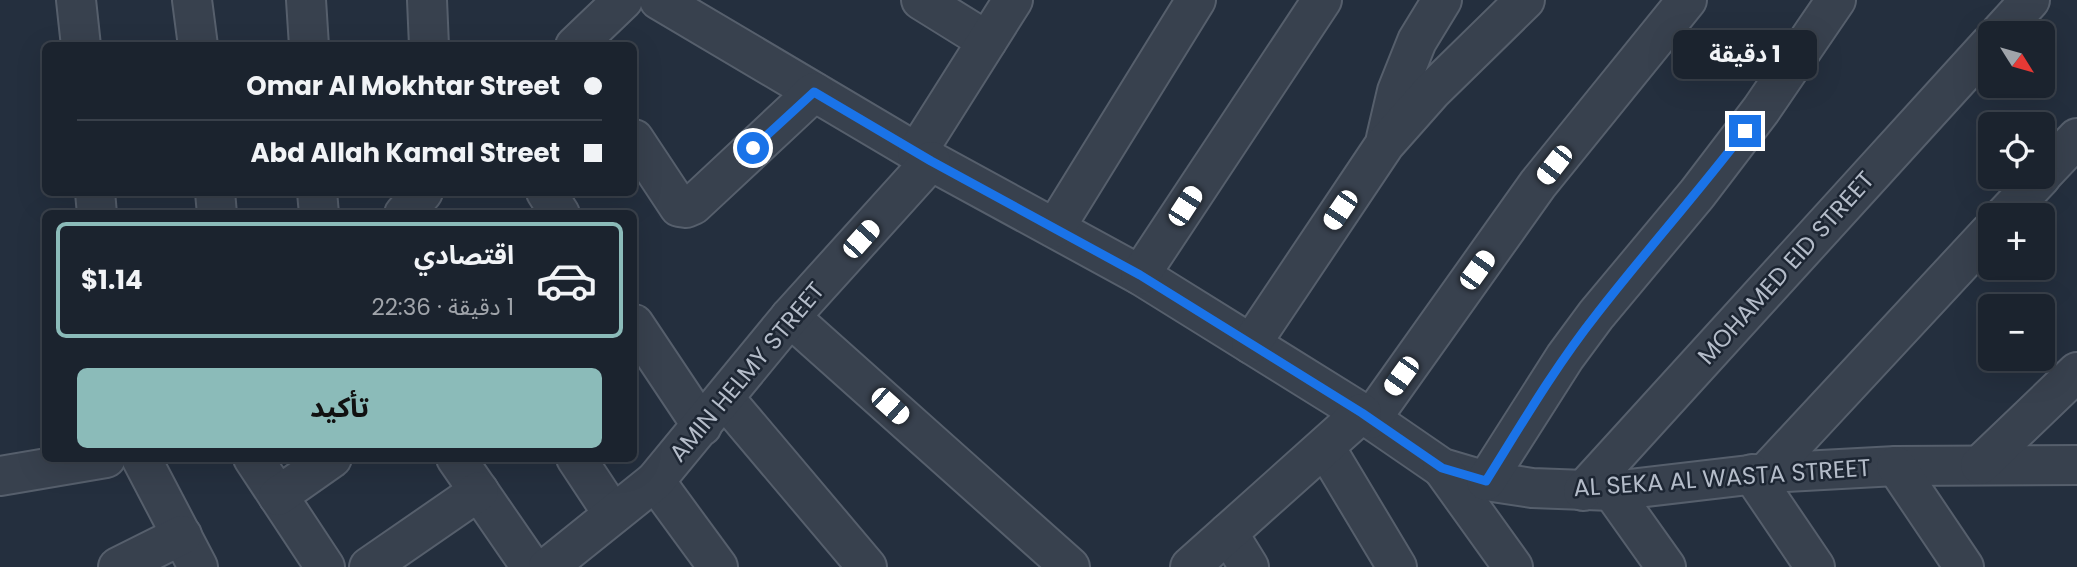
<!DOCTYPE html>
<html lang="ar">
<meta charset="utf-8">
<style>
:root{--surface:#1b232e;--page:#242b36;--text:#f1f3f6;--muted:#a0a4aa;--line:#39404a;--accent:#8bbbb9}
body{margin:0;font-family:Poppins,"Noto Sans Arabic",sans-serif;background:var(--page);color:var(--text);direction:rtl;height:100vh;display:flex;flex-direction:column;font-size:26px;white-space:nowrap}
*{box-sizing:border-box;margin:0}
p{font-size:23px;color:var(--muted)}
.icon{flex:none;width:38px;height:38px;fill:none;stroke:currentColor;stroke-width:2;stroke-linecap:round;stroke-linejoin:round}
.map{position:relative;flex:1;overflow:hidden;direction:ltr}
.drawer{position:absolute;left:42px;top:210px;width:595px;height:252px;display:flex;flex-direction:column;background:var(--surface);border-radius:10px;box-shadow:0 7px 28px #0002,0 0 0 2px var(--line);direction:rtl}
.drawer>*{flex:none}
.banner{position:absolute;left:42px;top:42px;width:595px;height:154px;border-radius:10px;box-shadow:0 7px 28px #0002,0 0 0 2px var(--line);direction:rtl;display:grid;align-content:center;height:154px;padding:0 35px;background:var(--surface)}
.needle{width:46px;rotate:127deg}
.buttons{position:absolute;left:1978px;top:21px;display:grid;gap:14px}
.buttons a{display:grid;place-items:center;width:77px;height:77px;border-radius:10px;background:var(--surface);box-shadow:0 7px 28px #0002,0 0 0 2px var(--line);font-size:35px}
.end{position:absolute;width:32px;height:32px;margin:-16px;border:9px solid #1a73e8;background:#fff;box-shadow:0 0 0 4px #fff}
.from{border-radius:50%}
.bubble{position:absolute;height:49px;border-radius:10px;background:var(--surface);box-shadow:0 7px 28px #0002,0 0 0 2px var(--line);font-size:23px;font-weight:700;line-height:49px;text-align:center;direction:rtl}
.car{position:absolute;width:21px;height:42px;margin:-21px -10px;border-radius:9px;box-shadow:0 0 5px 2px #0007;background:linear-gradient(#fff 24%,#345 0 40%,#fff 0 76%,#345 0 86%,#fff 0)}
.banner b{display:flex;align-items:center;gap:24px;height:66px;font-size:26px}
.banner b+b{border-top:2px solid var(--line)}
.banner i{width:18px;height:18px;background:var(--text)}
ul{padding:12px 0 0;list-style:none}
li{display:flex;align-items:center;gap:21px;height:116px;margin:0 14px 10px;padding:0 21px;border:4px solid transparent;border-radius:10px}
li div{flex:1}
li b{display:block;font-size:26px}
li em{font-style:normal;font-weight:700}
li.current{border-color:var(--accent)}
li>.icon{width:63px;height:63px;stroke-width:1.5}
.primary-button{display:flex;gap:14px;margin-top:auto;padding:14px 35px}
.primary-button a{flex:1;height:80px;border-radius:10px;background:var(--accent);color:#111;font-size:28px;font-weight:700;line-height:80px;text-align:center}
.map>svg:first-child{display:block}
.lines{fill:none;stroke-linecap:round;stroke-linejoin:round}
.minor-casing{stroke:#565f6c;stroke-width:42}
.minor{stroke:#38414e;stroke-width:38}
.route{stroke:#1a73e8;stroke-width:9}
.labels{text-anchor:middle;stroke-width:5;stroke-linejoin:round;paint-order:stroke}
.street-label{font-size:24px;fill:#b4bcc9;stroke:#1d2633}
</style>
<div class="map">
<svg width="2077" height="567" viewBox="0 0 2077 567">
<rect width="100%" height="100%" fill="#242f3e"/>
<g class="lines">
<defs>
<g id="minor">
<path d="M76 0 81 46"/>
<path d="M192 0 198 46"/>
<path d="M306 0 309 46"/>
<path d="M427 0 429 46"/>
<path d="M659 0 931 161 1140 275 1362 413 1442 468 1486 481 1532 488 1612 491 1766 473 1896 466 2077 465"/>
<path d="M921 0 987 41"/>
<path d="M2000 33 2030 0"/>
<path d="M575 46 623 0"/>
<path d="M1386 138 1397 91 1417 41 1442 0"/>
<path d="M634 139 679 207 686 208 693 205 814 92"/>
<path d="M917 152 1013 0"/>
<path d="M2042 175 2077 138"/>
<path d="M95 192 97 214"/>
<path d="M215 192 217 214"/>
<path d="M317 192 319 214"/>
<path d="M546 192 560 214"/>
<path d="M404 214 423 192"/>
<path d="M2005 215 2041 177"/>
<path d="M1055 228 1196 0"/>
<path d="M1140 275 1322 0"/>
<path d="M790 317 1070 567"/>
<path d="M634 324 702 426"/>
<path d="M1251 344 1385 144 1432 91 1525 0"/>
<path d="M725 399 867 567"/>
<path d="M1371 419 1538 184 1687 0"/>
<path d="M1325 447 1397 567"/>
<path d="M141 458 198 567"/>
<path d="M253 458 325 567"/>
<path d="M456 458 531 567"/>
<path d="M576 458 613 514"/>
<path d="M1980 465 2077 372"/>
<path d="M1896 466 1964 567"/>
<path d="M1442 468 1513 567"/>
<path d="M1766 473 1990 232"/>
<path d="M1752 474 1815 567"/>
<path d="M0 476 106 458"/>
<path d="M655 481 718 567"/>
<path d="M1486 481 1565 357 1596 315 1697 194 1761 110 1836 0"/>
<path d="M1583 491 1990 44"/>
<path d="M1612 491 1666 567"/>
<path d="M278 496 332 458"/>
<path d="M1228 533 1249 567"/>
<path d="M118 567 182 535"/>
<path d="M369 567 479 491"/>
<path d="M548 567 655 481 790 317 931 161"/>
<path d="M1190 567 1362 413"/>
</g>
</defs>
<use href="#minor" class="minor-casing"/>
<use href="#minor" class="minor"/>
</g>
<g class="lines">
<path class="route" d="M753 148 814 92 931 161 1140 275 1362 413 1442 468 1486 481C1521 425 1555 367 1596 315 1644 253 1697 194 1745 131"/>
</g>
<g class="labels">
<g class="street-label">
<text transform="translate(1786 268) rotate(-48)" y="8">MOHAMED EID STREET</text>
<text transform="translate(747 372) rotate(-50)" y="8">AMIN HELMY STREET</text>
<text transform="translate(1722 478) rotate(-4)" y="8">AL SEKA AL WASTA STREET</text>
</g>
</g>
</svg>
<div class="buttons">
<a><svg class="needle" viewBox="-14 -14 28 28"><path d="M0-13l5 13h-10z" fill="#e53935"/><path d="M0 13l5-13h-10z" fill="#a0a4aa"/></svg></a>
<a><svg class="icon" aria-label="locate" viewBox="0 0 24 24"><circle cx="12" cy="12" r="6"/><path d="M12 2v4M12 18v4M2 12h4M18 12h4"/></svg></a>
<a>+</a>
<a>−</a>
</div>
<i class="end from" style="left:753px;top:148px"></i>
<i class="end" style="left:1745px;top:131px"></i>
<div class="bubble" style="left:1673px;top:30px;width:144px">1 دقيقة</div>
<i class="car" style="left:1554px;top:165px;rotate:218deg"></i>
<i class="car" style="left:1185px;top:206px;rotate:33deg"></i>
<i class="car" style="left:1340px;top:210px;rotate:214deg"></i>
<i class="car" style="left:861px;top:239px;rotate:42deg"></i>
<i class="car" style="left:1477px;top:270px;rotate:36deg"></i>
<i class="car" style="left:1401px;top:376px;rotate:216deg"></i>
<i class="car" style="left:890px;top:406px;rotate:132deg"></i>
<div class="banner">
<b><i class="from"></i>Omar Al Mokhtar Street</b>
<b><i></i>Abd Allah Kamal Street</b>
</div>
<section class="drawer">
<ul>
<li class="current"><svg class="icon" aria-label="car" viewBox="0 0 24 24"><path d="M5 17H2v-5l4-1 3-4h7l3 4 3 1v5h-3M9 17h6M6 11h13"/><circle cx="7" cy="17" r="2"/><circle cx="17" cy="17" r="2"/></svg><div><b>اقتصادي</b><p>1 دقيقة · 22:36</p></div><em>$1.14</em></li>
</ul>
<div class="primary-button"><a>تأكيد</a></div>
</section>
</div>
